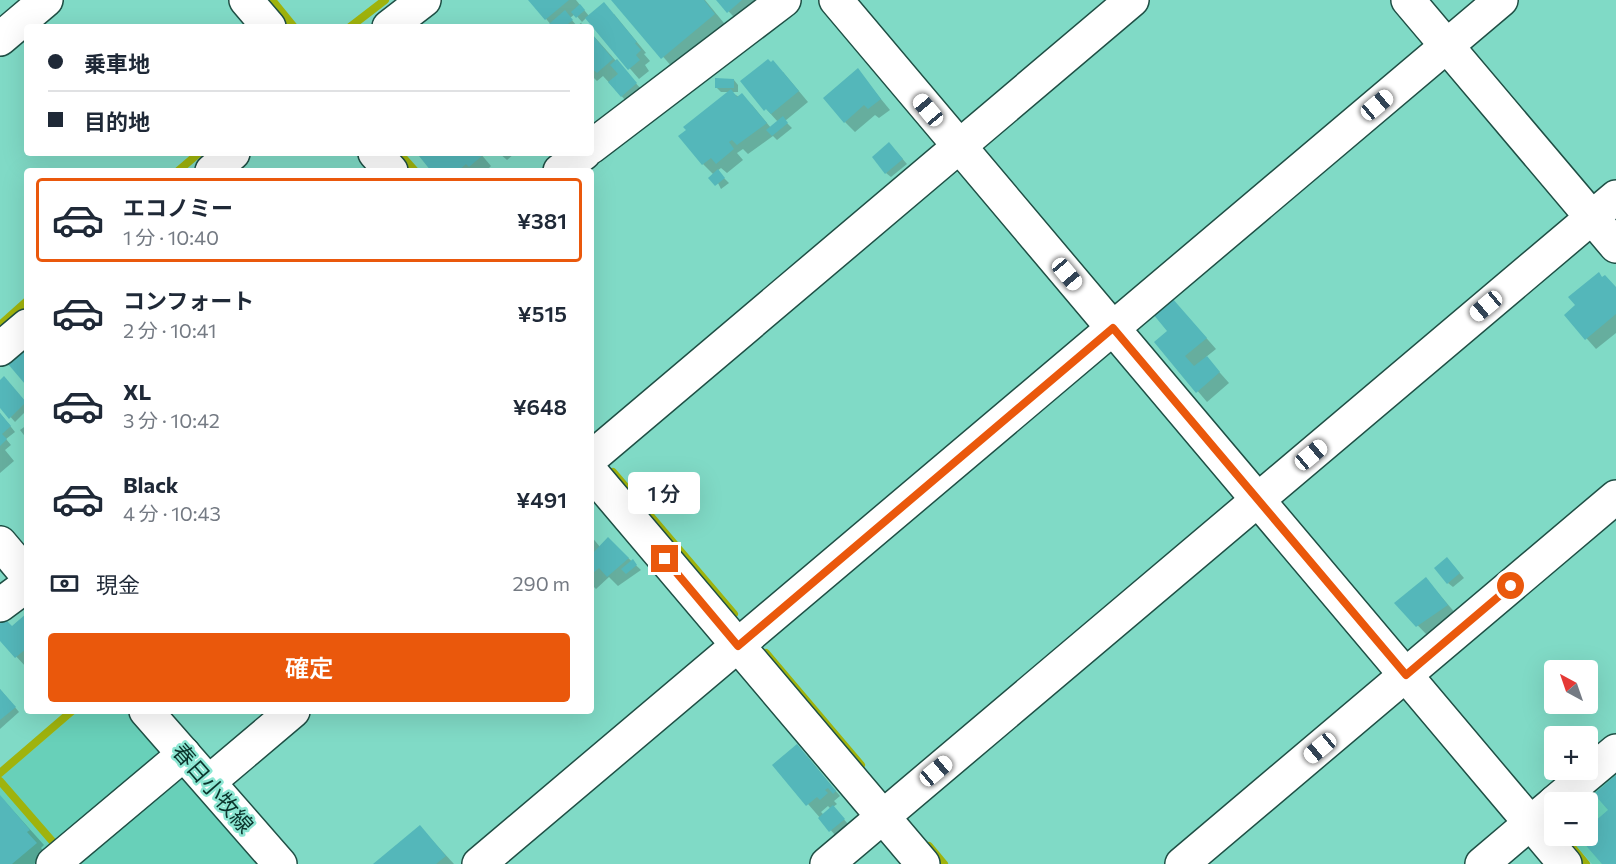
<!DOCTYPE html>
<html lang="ja">
<meta charset="utf-8">
<style>
:root{--surface:#fff;--page:#f2f2f3;--text:#1f2937;--muted:#747a83;--line:#e0e1e3;--accent:#ea580c}
body{margin:0;font-family:Commissioner,"Noto Sans JP",sans-serif;background:var(--page);color:var(--text);height:100vh;display:flex;flex-direction:column;font-size:22px;white-space:nowrap}
*{box-sizing:border-box;margin:0}
p{font-size:20px;color:var(--muted)}
.icon{flex:none;width:33px;height:33px;fill:none;stroke:currentColor;stroke-width:2;stroke-linecap:round;stroke-linejoin:round}
.map{position:relative;flex:1;overflow:hidden}
.sheet{position:absolute;left:24px;top:168px;width:570px;height:546px;display:flex;flex-direction:column;background:var(--surface);border-radius:6px;box-shadow:0 6px 24px #0002}
.sheet>*{flex:none}
.top-card{position:absolute;left:24px;top:24px;width:570px;height:132px;border-radius:6px;box-shadow:0 6px 24px #0002;display:grid;align-content:center;height:132px;padding:0 24px;background:var(--surface)}
.needle{width:39px;rotate:320deg}
.fabs{position:absolute;left:1544px;top:660px;display:grid;gap:12px}
.fabs a{display:grid;place-items:center;width:54px;height:54px;border-radius:6px;background:var(--surface);box-shadow:0 6px 24px #0002;font-size:30px}
.end{position:absolute;width:27px;height:27px;margin:-14px;border:8px solid #ea580c;background:#fff;box-shadow:0 0 0 3px #fff}
.from{border-radius:50%}
.bubble{position:absolute;height:42px;border-radius:6px;background:var(--surface);box-shadow:0 6px 24px #0002;font-size:20px;font-weight:600;line-height:42px;text-align:center}
.car{position:absolute;width:18px;height:36px;margin:-18px -9px;border-radius:8px;box-shadow:0 0 4px 2px #0007;background:linear-gradient(#fff 24%,#345 0 40%,#fff 0 76%,#345 0 86%,#fff 0)}
.top-card b{display:flex;align-items:center;gap:21px;height:57px;font-size:22px}
.top-card b+b{border-top:2px solid var(--line)}
.top-card i{width:15px;height:15px;background:var(--text)}
ul{padding:10px 0 0;list-style:none}
li{display:flex;align-items:center;gap:18px;height:84px;margin:0 12px 9px;padding:0 12px;border:3px solid transparent;border-radius:6px}
li div{flex:1}
li b{display:block;font-size:22px}
li em{font-style:normal;font-weight:600}
li.active{border-color:var(--accent)}
li>.icon{width:54px;height:54px;stroke-width:1.5}
.pay{display:flex;align-items:center;gap:15px;height:66px;padding:0 24px;font-size:22px}
.pay p{margin-inline-start:auto}
.primary-button{display:flex;gap:12px;margin-top:auto;padding:12px 24px}
.primary-button a{flex:1;height:69px;border-radius:6px;background:var(--accent);color:#fff;font-size:24px;font-weight:600;line-height:69px;text-align:center}
.map>svg:first-child{display:block}
.built{fill:#68d0b9}
.shadow{fill:#0003;fill-rule:evenodd}
.lines{fill:none;stroke-linecap:round;stroke-linejoin:round}
.stream{stroke:#9fb30d;stroke-width:8}
.building{fill:#54b7ba}
.minor-casing{stroke:#1f4f45;stroke-width:36}
.major-casing{stroke:#1f4f45;stroke-width:36}
.minor{stroke:#fff;stroke-width:33}
.major{stroke:#fff;stroke-width:33}
.route{stroke:#ea580c;stroke-width:8}
.labels{text-anchor:middle;stroke-width:5;stroke-linejoin:round;paint-order:stroke}
.street-label{font-size:22px;fill:#0b342c;stroke:#8de7d3}
</style>
<div class="map">
<svg width="1616" height="864" viewBox="0 0 1616 864">
<rect width="100%" height="100%" fill="#80dac6"/>
<g class="built">
<path d="M78 711H127L260 864H0V778Z"/>
<path d="M1616 771V864H1592L1568 836H1587V802H1578Z"/>
</g>
<g class="shadow">
<path d="M530 0H576L589 16 614 14 646 53 644 54 650 61 645 65 649 71 639 79 586 18 581 23 585 27H553ZM575 14 582 22 577 26 570 18Z"/>
<path d="M613 0H705L733 34 681 77Z"/>
<path d="M718 0H784L747 31Z"/>
<path d="M591 33 641 89 626 101 603 76 597 81 591 75Z"/>
<path d="M858 71 890 110 879 118 875 115 855 132 845 122Z"/>
<path d="M783 72 808 102 785 121 792 128 777 140 773 136 748 154 743 149 737 153 743 160 727 173 721 168 717 171 729 183 721 189 714 175 703 164 730 92H721L716 87 734 80 738 85V92H731L752 105 771 128 778 122 742 82Z"/>
<path d="M894 149 907 164 891 177 886 173Z"/>
<path d="M417 153H480L491 166 486 171H433Z"/>
<path d="M499 153H515L507 160Z"/>
<path d="M1616 288V333L1596 349 1566 315Z"/>
<path d="M1187 316 1216 349 1206 357 1229 383 1207 402 1156 342Z"/>
<path d="M0 382 9 383 27 404V410L15 422 0 405Z"/>
<path d="M0 413 15 432 6 439 11 445 5 450 14 461 0 473Z"/>
<path d="M27 425V439L20 430Z"/>
<path d="M591 536 600 547 608 539 641 570 618 586 609 577 596 589 591 584Z"/>
<path d="M1452 564 1464 578 1453 587 1448 583Z"/>
<path d="M1426 579 1457 615 1428 636 1397 604Z"/>
<path d="M27 615V666L26 667 0 639V624L12 628Z"/>
<path d="M0 689 19 712 0 729Z"/>
<path d="M807 756 840 796 834 801 837 804 833 807 848 824 835 835 774 765ZM828 806 831 809 824 815 821 812Z"/>
<path d="M0 796 44 845 41 848 46 854 34 864H0Z"/>
<path d="M420 827 454 864H376Z"/>
</g>
<g class="lines">
<g class="stream">
<path d="M272 0 294 27"/>
<path d="M350 27 385 0"/>
<path d="M399 153 415 171"/>
<path d="M178 171 199 153"/>
<path d="M0 325 27 301"/>
<path d="M613 472 734 614"/>
<path d="M766 653 861 765"/>
<path d="M0 773 72 711"/>
<path d="M0 781 53 842"/>
<path d="M929 846 944 864"/>
<path d="M1572 847 1586 864"/>
</g>
</g>
<g class="building">
<path d="M528 0H569L545 20Z"/>
<path d="M611 0H704L715 14 661 59Z"/>
<path d="M716 0H742L727 13Z"/>
<path d="M604 2 637 42 635 43 641 50 636 55 640 60 628 70 585 18Z"/>
<path d="M580 4 585 10 576 18 571 12Z"/>
<path d="M565 10 573 20 564 27H551L549 24Z"/>
<path d="M591 33 613 59 597 73 591 68Z"/>
<path d="M617 59 637 83 621 97 608 82 618 74 610 65Z"/>
<path d="M768 59 771 62 773 60 799 91 771 114 766 109 764 111 740 81Z"/>
<path d="M858 68 881 99 868 109 864 105 844 123 823 98Z"/>
<path d="M715 78 734 79V88H715Z"/>
<path d="M731 89 737 97 742 93 767 123 737 145 732 140 729 142 734 149 716 164 711 158 702 165 678 136 686 130 683 127Z"/>
<path d="M783 116 788 123 772 136 766 130Z"/>
<path d="M889 142 903 159 885 174 872 157Z"/>
<path d="M422 153H481L483 155 469 167 466 164 458 171H431L419 156Z"/>
<path d="M718 169 725 178 715 186 708 178Z"/>
<path d="M1599 272 1602 277 1605 275 1616 287V314L1585 340 1564 315 1575 305 1568 297Z"/>
<path d="M1172 298 1207 338 1185 356 1194 366 1207 356 1220 372 1196 393 1154 342 1167 331 1153 314Z"/>
<path d="M27 348V382L25 384 8 364Z"/>
<path d="M4 376 26 402 9 419 0 408V380Z"/>
<path d="M0 413 11 426 2 434 7 439 0 446Z"/>
<path d="M608 537 629 558 607 577 599 568 591 575V555Z"/>
<path d="M1447 557 1460 573 1447 584 1434 568Z"/>
<path d="M633 559 637 565 626 574 621 569Z"/>
<path d="M1426 577 1448 605 1416 627 1394 603Z"/>
<path d="M27 613V648L15 658 0 641V622L4 618 12 626Z"/>
<path d="M0 689 16 707 0 720Z"/>
<path d="M797 744 836 791 833 794 828 788 825 790 828 793 820 800 817 797 806 806 772 765Z"/>
<path d="M1616 775V864H1602L1582 841 1587 836V828L1608 810 1594 794Z"/>
<path d="M0 795 30 830 27 832 37 843 12 864H0Z"/>
<path d="M833 805 845 819 829 832 818 818Z"/>
<path d="M420 825 446 856 436 864H373Z"/>
</g>
<g class="lines">
<defs>
<g id="minor">
<path d="M246 0 269 27"/>
<path d="M836 0 1565 864"/>
<path d="M1408 0 1616 246"/>
<path d="M389 27 424 0"/>
<path d="M0 39 46 0"/>
<path d="M591 147 784 0"/>
<path d="M375 153 391 171"/>
<path d="M212 171 233 153"/>
<path d="M560 171 584 153"/>
<path d="M0 349 27 326"/>
<path d="M591 458 1132 0"/>
<path d="M591 472 923 864"/>
<path d="M0 605 27 585"/>
<path d="M209 782 293 711"/>
<path d="M1555 802 1616 751"/>
<path d="M53 864 184 754"/>
<path d="M479 864 1501 0"/>
<path d="M827 864 1616 197"/>
<path d="M1182 864 1616 497"/>
<path d="M1482 864 1554 803"/>
</g>
<g id="major">
<path d="M0 543 27 575"/>
<path d="M146 711 280 864"/>
</g>
</defs>
<use href="#minor" class="minor-casing"/>
<use href="#major" class="major-casing"/>
<use href="#minor" class="minor"/>
<use href="#major" class="major"/>
</g>
<g class="lines">
<path class="route" d="M665 559 738 646 1113 328 1406 675 1511 586"/>
</g>
<g class="labels">
<g class="street-label">
<text transform="translate(213 788) rotate(49)" y="8">春日小牧線</text>
</g>
</g>
</svg>
<div class="fabs">
<a><svg class="needle" viewBox="-14 -14 28 28"><path d="M0-13l5 13h-10z" fill="#e53935"/><path d="M0 13l5-13h-10z" fill="#747a83"/></svg></a>
<a>+</a>
<a>−</a>
</div>
<i class="end from" style="left:1511px;top:586px"></i>
<i class="end" style="left:665px;top:559px"></i>
<div class="bubble" style="left:628px;top:472px;width:72px">1 分</div>
<i class="car" style="left:1377px;top:105px;rotate:50deg"></i>
<i class="car" style="left:928px;top:110px;rotate:320deg"></i>
<i class="car" style="left:1067px;top:274px;rotate:140deg"></i>
<i class="car" style="left:1486px;top:306px;rotate:230deg"></i>
<i class="car" style="left:1311px;top:455px;rotate:50deg"></i>
<i class="car" style="left:1320px;top:748px;rotate:230deg"></i>
<i class="car" style="left:936px;top:771px;rotate:50deg"></i>
<div class="top-card">
<b><i class="from"></i>乗車地</b>
<b><i></i>目的地</b>
</div>
<section class="sheet">
<ul>
<li class="active"><svg class="icon" aria-label="car" viewBox="0 0 24 24"><path d="M5 17H2v-5l4-1 3-4h7l3 4 3 1v5h-3M9 17h6M6 11h13"/><circle cx="7" cy="17" r="2"/><circle cx="17" cy="17" r="2"/></svg><div><b>エコノミー</b><p>1 分 · 10:40</p></div><em>¥381</em></li>
<li><svg class="icon" aria-label="car" viewBox="0 0 24 24"><path d="M5 17H2v-5l4-1 3-4h7l3 4 3 1v5h-3M9 17h6M6 11h13"/><circle cx="7" cy="17" r="2"/><circle cx="17" cy="17" r="2"/></svg><div><b>コンフォート</b><p>2 分 · 10:41</p></div><em>¥515</em></li>
<li><svg class="icon" aria-label="car" viewBox="0 0 24 24"><path d="M5 17H2v-5l4-1 3-4h7l3 4 3 1v5h-3M9 17h6M6 11h13"/><circle cx="7" cy="17" r="2"/><circle cx="17" cy="17" r="2"/></svg><div><b>XL</b><p>3 分 · 10:42</p></div><em>¥648</em></li>
<li><svg class="icon" aria-label="car" viewBox="0 0 24 24"><path d="M5 17H2v-5l4-1 3-4h7l3 4 3 1v5h-3M9 17h6M6 11h13"/><circle cx="7" cy="17" r="2"/><circle cx="17" cy="17" r="2"/></svg><div><b>Black</b><p>4 分 · 10:43</p></div><em>¥491</em></li>
</ul>
<div class="pay"><svg class="icon" aria-label="cash" viewBox="0 0 24 24"><path d="M3 7h18v10H3z"/><circle cx="12" cy="12" r="2"/></svg>現金<p>290 m</p></div>
<div class="primary-button"><a>確定</a></div>
</section>
</div>
